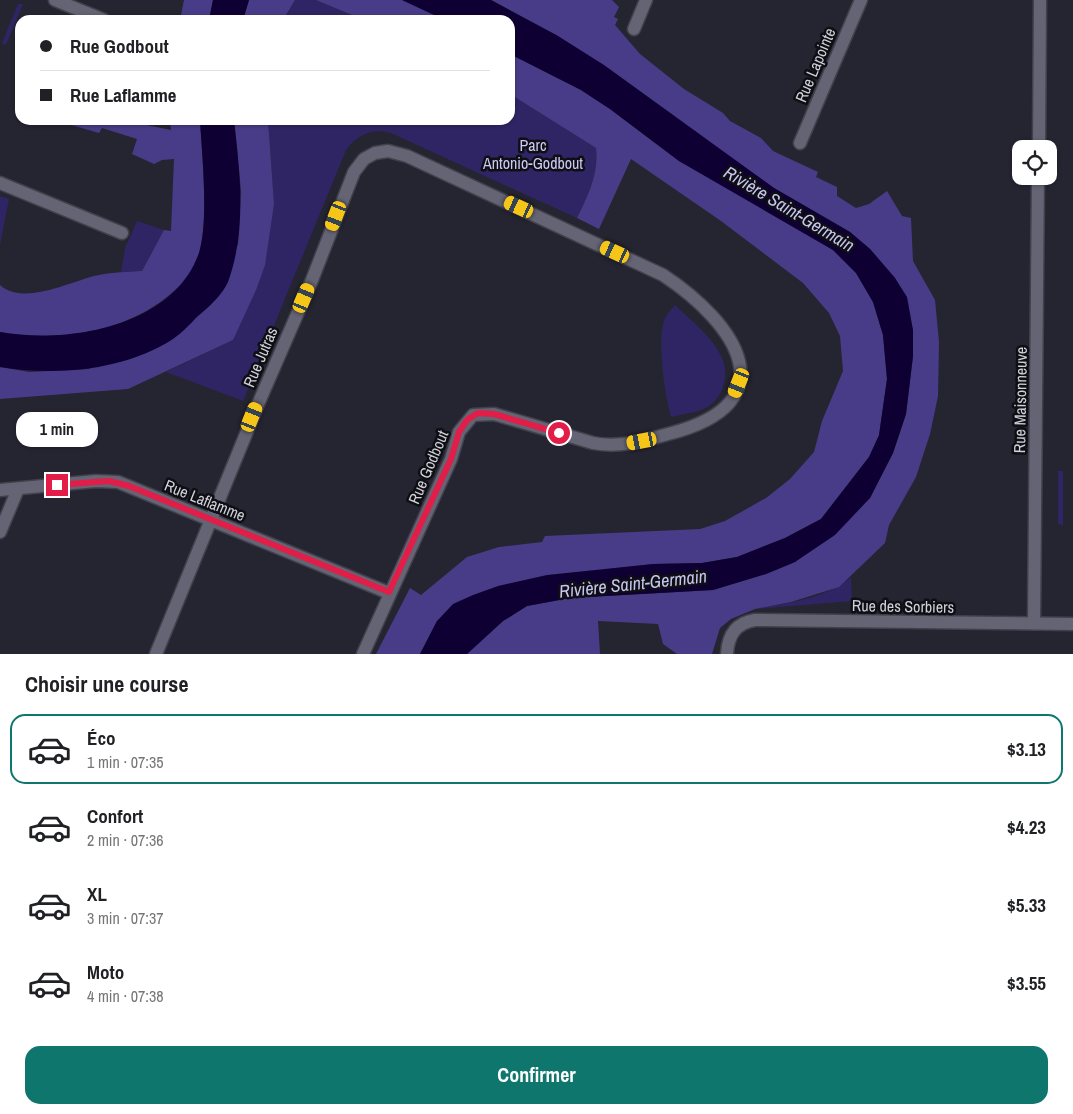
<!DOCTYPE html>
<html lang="fr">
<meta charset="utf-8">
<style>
:root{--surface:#fff;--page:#f2f2f2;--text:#202124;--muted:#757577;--line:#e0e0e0;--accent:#0f766e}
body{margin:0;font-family:"Archivo Narrow",sans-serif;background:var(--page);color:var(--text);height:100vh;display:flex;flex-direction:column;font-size:19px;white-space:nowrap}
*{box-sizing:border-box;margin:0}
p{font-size:16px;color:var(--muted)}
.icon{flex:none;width:28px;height:28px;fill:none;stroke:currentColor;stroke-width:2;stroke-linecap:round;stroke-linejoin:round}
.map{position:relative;height:654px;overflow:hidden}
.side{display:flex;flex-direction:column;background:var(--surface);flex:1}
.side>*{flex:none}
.guide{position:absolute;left:15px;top:15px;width:500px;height:110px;border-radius:15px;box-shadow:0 1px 4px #0004;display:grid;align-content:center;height:110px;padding:0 25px;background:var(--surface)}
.fabs{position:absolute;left:1012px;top:140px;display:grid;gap:10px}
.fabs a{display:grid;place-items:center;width:45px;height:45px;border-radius:10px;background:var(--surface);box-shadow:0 1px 4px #0004;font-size:25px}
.end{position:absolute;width:22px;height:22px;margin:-11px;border:6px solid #e11d48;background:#fff;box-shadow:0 0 0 2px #fff}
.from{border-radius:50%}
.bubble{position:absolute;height:35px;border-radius:15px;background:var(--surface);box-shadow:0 1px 4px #0004;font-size:16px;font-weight:700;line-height:35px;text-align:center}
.car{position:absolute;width:15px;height:30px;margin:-15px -8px;border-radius:6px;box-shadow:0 0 4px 1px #0007;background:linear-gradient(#f5c518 24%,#345 0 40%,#f5c518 0 76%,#345 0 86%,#f5c518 0)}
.guide b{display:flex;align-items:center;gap:18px;height:48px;font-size:19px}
.guide b+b{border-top:1px solid var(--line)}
.guide i{width:12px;height:12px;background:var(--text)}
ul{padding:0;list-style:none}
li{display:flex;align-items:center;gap:15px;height:70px;margin:0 10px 8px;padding:0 15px;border:2px solid transparent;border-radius:15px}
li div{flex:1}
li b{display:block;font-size:19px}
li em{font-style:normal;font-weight:700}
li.selected{border-color:var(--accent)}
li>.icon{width:45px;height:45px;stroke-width:1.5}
h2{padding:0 25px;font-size:22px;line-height:60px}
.action{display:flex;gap:10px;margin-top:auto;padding:10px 25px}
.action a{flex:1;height:58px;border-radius:15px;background:var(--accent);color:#fff;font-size:20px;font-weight:700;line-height:58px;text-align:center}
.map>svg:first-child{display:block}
.green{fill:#302564}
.forest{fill:#483c88}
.water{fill:#0f0033}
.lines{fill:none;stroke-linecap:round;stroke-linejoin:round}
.minor-casing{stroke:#41404b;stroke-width:15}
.minor{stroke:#656474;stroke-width:12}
.route{stroke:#e11d48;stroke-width:6}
.labels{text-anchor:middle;stroke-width:5;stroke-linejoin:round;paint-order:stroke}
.street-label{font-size:16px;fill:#d1d1da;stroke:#0e0e14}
.park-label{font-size:16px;fill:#cbcaf6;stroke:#0e0e14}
.water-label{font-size:18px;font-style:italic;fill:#c7c6f1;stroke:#0e0e14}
</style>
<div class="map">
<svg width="1073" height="654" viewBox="0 0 1073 654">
<rect width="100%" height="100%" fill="#252431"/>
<g class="green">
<path d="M295 0H316L364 20H283Z"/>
<path d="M18 4H23L6 45 2 43Z"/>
<path d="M510 94 596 148C599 174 588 195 577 218L391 133C372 128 358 134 346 150L243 401 166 372 233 340 274 204 268 120H510Z"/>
<path d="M0 196 9 199 0 245Z"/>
<path d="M137 221 164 230 142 271 121 273 125 248Z"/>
<path d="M675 305C690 320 710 335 720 354 730 371 725 395 709 406 698 413 683 414 671 417 665 395 657 343 664 321 665 316 671 310 675 305Z"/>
<path d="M1058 471H1063V525L1058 524Z"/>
<path d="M851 577 852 601 755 609C787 603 826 599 851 577Z"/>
</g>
<g class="forest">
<path d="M184 0H213L209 20H180Z"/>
<path d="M249 0H295L283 20H243Z"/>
<path d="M316 0H402L445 20H364Z"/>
<path d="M491 0H612L619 7 614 17 618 19 615 25 640 54 684 89 723 113 730 121 761 138 773 151 818 172 816 177 837 187V196L856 208 869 204 887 191 902 216 911 218 913 261 935 300 939 342 938 396 930 434 916 477 889 525 885 543 839 587 791 602 755 609 731 619 720 628 712 654H677L663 644 658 624 598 621 600 654H467L503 621 527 606 570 598 713 590 766 574 795 562 870 498 893 453 906 414 913 356V330L895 278 870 249 850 232 774 188 558 36Z"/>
<path d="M510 54 581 90 610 109 679 161 833 250 856 273 873 302 883 335 887 379 879 436 869 457 821 519 785 538 737 557 702 563 653 564 602 570 437 621 420 654H376L410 588 421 595 467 557 499 547 542 542 545 536 700 529 725 521 766 498 790 479 814 452 822 421 843 371 840 336 829 313 803 283 721 221 631 159 599 229 577 218C588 195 599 174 596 148L510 94Z"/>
<path d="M61 120H122L171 130 170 120H200C202 154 209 221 199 253 196 260 192 270 188 277 185 282 179 286 175 290 130 332 59 343 0 332V285C25 307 72 280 99 275 113 272 128 272 142 271L164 230 171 231 174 159 162 160 154 164 132 154 137 139 102 128 99 133 61 122Z"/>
<path d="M234 120H268L274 204 265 265 256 290 233 340 128 389 0 399V367L29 372 89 369 238 245 241 191Z"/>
</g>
<g class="water">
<path d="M213 0H249L243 20H209Z"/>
<path d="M402 0H491L558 36 604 65 774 188 850 232 870 249 895 278 907 297 913 330V356L906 414 893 453 870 498 835 535 795 562 766 574 713 590 570 598 527 606 503 621 467 654H420L437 621 453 604 473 595 498 586 547 575 653 564 702 563 737 557 785 538 821 519 869 457 879 435 887 379 883 335 873 302 856 273 833 250 679 161 610 109 581 90 510 54V20H445Z"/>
<path d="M200 120H234C240 173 247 230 228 282 223 294 208 308 198 316 190 324 182 333 173 339 123 371 57 376 0 367V332C68 344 173 327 199 253 209 221 202 154 200 120Z"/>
</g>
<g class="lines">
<defs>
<g id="minor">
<path d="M55 0 104 20"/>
<path d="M634 29 646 0"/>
<path d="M800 143 861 0"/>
<path d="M1039 149 1040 0"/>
<path d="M0 183 122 233"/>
<path d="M0 490 96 481 118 482 389 593"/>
<path d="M0 532 18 489"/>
<path d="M1034 623 1038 176"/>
<path d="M156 654 259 402 312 280 354 172 364 159 375 153 388 151 407 156 663 275C737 324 790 403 668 434 643 441 619 448 593 443L494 414 473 415 459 432 451 459 363 654"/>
<path d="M727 654C728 635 736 623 755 620L1073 624"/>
</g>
</defs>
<use href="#minor" class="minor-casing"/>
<use href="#minor" class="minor"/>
</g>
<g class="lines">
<path class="route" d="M57 485 109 481 129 486 389 592 451 459 459 432 467 420 478 413 494 414 559 433"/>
</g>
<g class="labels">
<g class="street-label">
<text transform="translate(815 65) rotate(-67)" y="6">Rue Lapointe</text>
<text transform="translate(260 357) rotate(-67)" y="6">Rue Jutras</text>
<text transform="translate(1020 400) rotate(-89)" y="6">Rue Maisonneuve</text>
<text transform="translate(428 467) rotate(-67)" y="6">Rue Godbout</text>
<text transform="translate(205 500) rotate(22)" y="6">Rue Laflamme</text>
<text transform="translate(903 606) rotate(1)" y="6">Rue des Sorbiers</text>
</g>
<g class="park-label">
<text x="533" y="151">Parc<tspan x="533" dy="18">Antonio-Godbout</tspan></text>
</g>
<g class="water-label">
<text transform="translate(789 209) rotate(31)" y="6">Rivière Saint-Germain</text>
<text transform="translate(633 584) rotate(-6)" y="6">Rivière Saint-Germain</text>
</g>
</g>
</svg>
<div class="fabs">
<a><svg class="icon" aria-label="locate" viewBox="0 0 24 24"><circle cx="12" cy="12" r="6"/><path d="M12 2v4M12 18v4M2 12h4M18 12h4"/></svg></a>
</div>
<i class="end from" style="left:559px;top:433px"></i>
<i class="end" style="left:57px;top:485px"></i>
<div class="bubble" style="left:16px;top:412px;width:82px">1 min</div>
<i class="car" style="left:519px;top:207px;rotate:295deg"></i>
<i class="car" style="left:336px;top:216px;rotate:201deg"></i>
<i class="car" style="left:615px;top:252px;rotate:295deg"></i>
<i class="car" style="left:304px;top:298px;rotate:23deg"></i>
<i class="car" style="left:739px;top:383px;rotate:202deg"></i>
<i class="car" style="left:252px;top:417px;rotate:22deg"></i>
<i class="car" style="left:642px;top:441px;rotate:259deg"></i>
<div class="guide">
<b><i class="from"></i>Rue Godbout</b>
<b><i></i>Rue Laflamme</b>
</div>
</div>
<section class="side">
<h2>Choisir une course</h2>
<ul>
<li class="selected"><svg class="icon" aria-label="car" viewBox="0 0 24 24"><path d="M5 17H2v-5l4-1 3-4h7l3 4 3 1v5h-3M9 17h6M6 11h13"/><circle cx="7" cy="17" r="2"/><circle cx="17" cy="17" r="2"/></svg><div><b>Éco</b><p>1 min · 07:35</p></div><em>$3.13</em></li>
<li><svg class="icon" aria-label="car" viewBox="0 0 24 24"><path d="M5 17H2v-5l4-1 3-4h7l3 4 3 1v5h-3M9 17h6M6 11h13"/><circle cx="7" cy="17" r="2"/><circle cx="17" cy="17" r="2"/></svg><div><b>Confort</b><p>2 min · 07:36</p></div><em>$4.23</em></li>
<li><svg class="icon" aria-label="car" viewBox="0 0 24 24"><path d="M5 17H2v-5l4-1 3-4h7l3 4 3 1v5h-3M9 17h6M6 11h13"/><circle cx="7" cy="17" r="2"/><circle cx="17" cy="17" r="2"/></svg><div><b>XL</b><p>3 min · 07:37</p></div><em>$5.33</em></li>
<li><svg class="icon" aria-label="car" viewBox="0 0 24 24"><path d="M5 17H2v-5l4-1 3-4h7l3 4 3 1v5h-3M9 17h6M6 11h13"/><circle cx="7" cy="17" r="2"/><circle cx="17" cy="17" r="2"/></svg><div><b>Moto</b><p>4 min · 07:38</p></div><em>$3.55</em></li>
</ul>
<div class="action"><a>Confirmer</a></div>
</section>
